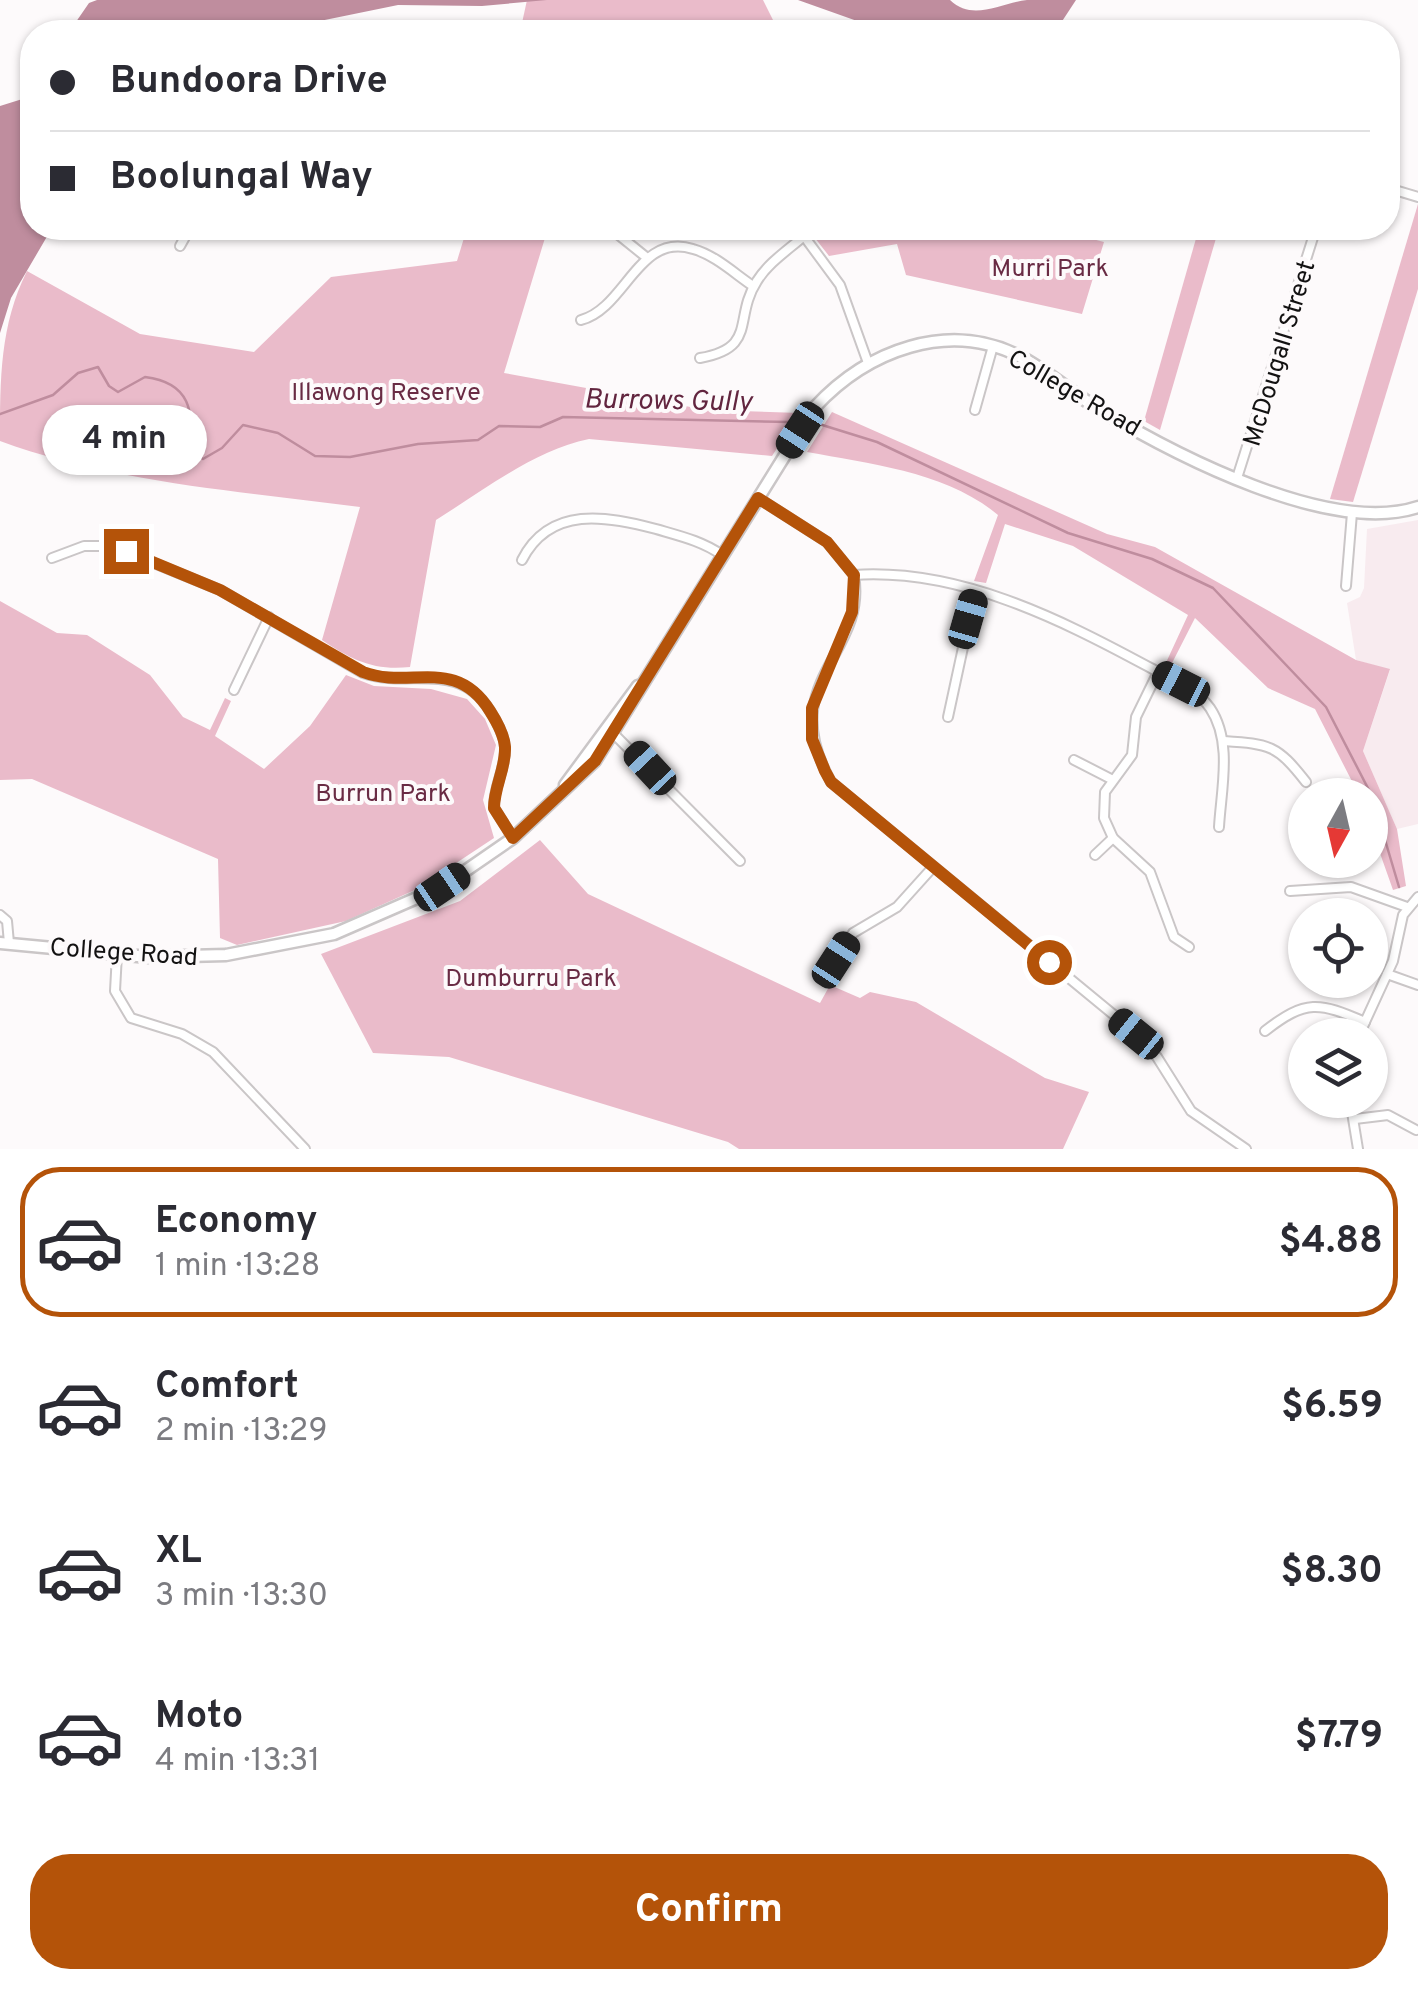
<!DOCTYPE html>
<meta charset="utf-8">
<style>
:root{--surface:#fff;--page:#f2f2f3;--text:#2b2b33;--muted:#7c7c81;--line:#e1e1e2;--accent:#b45309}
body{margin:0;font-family:Overpass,sans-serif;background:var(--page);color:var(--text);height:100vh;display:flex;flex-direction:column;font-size:38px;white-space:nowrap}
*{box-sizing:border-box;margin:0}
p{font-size:32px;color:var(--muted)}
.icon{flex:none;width:55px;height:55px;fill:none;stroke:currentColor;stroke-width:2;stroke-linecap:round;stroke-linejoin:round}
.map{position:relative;height:1149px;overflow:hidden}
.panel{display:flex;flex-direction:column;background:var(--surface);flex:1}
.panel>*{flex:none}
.hud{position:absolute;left:20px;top:20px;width:1380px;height:220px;border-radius:40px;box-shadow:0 2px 8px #0004;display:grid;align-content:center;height:220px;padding:0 30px;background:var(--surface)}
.needle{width:65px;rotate:188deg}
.buttons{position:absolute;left:1288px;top:778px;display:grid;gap:20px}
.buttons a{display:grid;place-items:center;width:100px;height:100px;border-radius:50%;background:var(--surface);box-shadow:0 2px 8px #0004;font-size:50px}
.end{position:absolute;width:45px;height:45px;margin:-22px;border:12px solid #b45309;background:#fff;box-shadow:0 0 0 5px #fff}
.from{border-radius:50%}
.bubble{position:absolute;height:70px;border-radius:35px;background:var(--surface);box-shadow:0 2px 8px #0004;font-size:32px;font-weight:700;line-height:70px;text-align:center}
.car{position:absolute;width:30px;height:60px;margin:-30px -15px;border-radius:12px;box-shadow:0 0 8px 2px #0007;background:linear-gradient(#222 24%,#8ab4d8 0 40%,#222 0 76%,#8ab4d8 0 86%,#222 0)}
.hud b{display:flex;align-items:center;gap:35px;height:95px;font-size:38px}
.hud b+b{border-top:2px solid var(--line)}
.hud i{width:25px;height:25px;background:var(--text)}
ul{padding:18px 0 0;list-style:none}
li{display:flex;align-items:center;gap:30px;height:150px;margin:0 20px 15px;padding:0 10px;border:5px solid transparent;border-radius:40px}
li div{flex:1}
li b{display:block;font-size:38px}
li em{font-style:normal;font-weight:700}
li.current{border-color:var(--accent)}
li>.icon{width:90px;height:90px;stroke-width:1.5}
.action{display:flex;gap:20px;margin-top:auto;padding:20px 30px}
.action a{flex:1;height:115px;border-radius:40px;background:var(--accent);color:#fff;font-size:40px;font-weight:700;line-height:115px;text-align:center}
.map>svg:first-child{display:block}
.built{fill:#f8ebef}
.green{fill:#eabbca}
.water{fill:#bf8d9e}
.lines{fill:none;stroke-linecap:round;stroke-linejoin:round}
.stream{stroke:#bf8d9e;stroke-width:2.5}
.minor-casing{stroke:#cac6c7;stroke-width:12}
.major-casing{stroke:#cac6c7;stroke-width:15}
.minor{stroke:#fff;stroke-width:8}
.major{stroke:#fff;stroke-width:10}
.route{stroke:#b45309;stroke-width:12}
.labels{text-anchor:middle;stroke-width:8;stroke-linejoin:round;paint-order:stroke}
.park-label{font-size:25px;fill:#692b44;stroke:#fdfafb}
.street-label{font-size:25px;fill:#131212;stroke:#fdfafb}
.water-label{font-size:28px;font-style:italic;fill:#62253f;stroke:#fdfafb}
</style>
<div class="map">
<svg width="1418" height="1149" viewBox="0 0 1418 1149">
<rect width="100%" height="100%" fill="#fdfafb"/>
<path class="built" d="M1418 520V824L1397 829 1363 751 1390 670 1356 660 1347 603 1360 597 1364 588 1367 529Z"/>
<g class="green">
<path d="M527 0H763L779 32H520Z"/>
<path d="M1418 204V289L1353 502 1330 499Z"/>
<path d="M467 228H548L504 373 707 410 800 413 772 456 589 439C533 451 484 490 436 520L410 667C374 671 352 660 322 640L360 507C241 491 114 483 0 441 0 379 0 325 27 271L140 334 254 352 331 277 457 261Z"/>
<path d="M811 228H1050L1104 242 1082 314 906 275 897 244 829 256 808 229Z"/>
<path d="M1199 228H1219L1160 430 1144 421Z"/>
<path d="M832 412 1107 534 1155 547 1356 660 1390 669 1363 751 1397 829 1406 886 1393 890 1370 825V795H1359L1315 709 1268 688 1195 618 1169 669 1164 667 1188 615 1073 546 1005 524 986 583 974 581 998 515C947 472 871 464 807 452Z"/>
<path d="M0 601 57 633 87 635 150 675 183 717 210 730 225 698 231 701 215 736 264 769 310 726 346 675 374 686 431 689 467 699 485 719 496 745 483 800 494 838 417 889 346 921 237 945 220 938 218 859 32 779 0 780Z"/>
<path d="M540 840 588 894 820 1003 830 985 860 998 870 992 916 1002 1045 1078 1089 1092 1063 1149H739L728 1142 449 1057 373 1053 321 954 460 901Z"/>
</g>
<g class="water">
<path d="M97 0H547L482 6 398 5 266 32H69L89 3Z"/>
<path d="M798 0H950C973 22 1000 3 1027 0 1043 0 1060 0 1076 0L1055 32H888Z"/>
<path d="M32 96V228H52L11 298 0 333V106Z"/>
</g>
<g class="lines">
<g class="stream">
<path d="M0 414 53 395 78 373 98 367 109 386 118 392 145 377C193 383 192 413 192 452L203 459 222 448 243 425 278 433 315 456 350 457 418 444 478 440 499 426 540 427 563 417 789 422"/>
<path d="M819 424 877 442 1068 533 1152 559 1213 588 1326 707 1372 796 1399 887"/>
</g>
<defs>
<g id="minor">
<path d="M1388 188 1418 197"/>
<path d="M610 228 646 257"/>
<path d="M798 228 840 285 868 363"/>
<path d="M180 246 190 228"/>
<path d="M581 320C626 308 638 232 693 249 715 255 735 274 753 286"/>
<path d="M700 358C758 348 733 318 757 281 768 263 788 250 804 236"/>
<path d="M975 410 993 346"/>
<path d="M1237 478 1316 228"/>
<path d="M758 498 827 542 854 575C868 656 774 679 831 782L1137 1034 1157 1057 1191 1111 1246 1149"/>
<path d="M52 558 84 546H112L220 590 363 673C409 689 458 659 490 711 497 722 504 734 505 747 506 769 493 787 494 808L513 838"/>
<path d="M522 560C550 505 607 516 656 529 680 536 702 541 722 555"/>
<path d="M854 575C958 568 1058 618 1147 666 1167 677 1197 689 1210 708 1233 742 1221 790 1219 827"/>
<path d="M1346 586 1352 513"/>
<path d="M1158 672 1136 717 1132 755 1105 792 1104 818 1113 838 1150 872 1174 937 1189 947"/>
<path d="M234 690 269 617"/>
<path d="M948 717 975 592"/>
<path d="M611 731 740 861"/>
<path d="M1224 741C1270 744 1277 745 1306 782"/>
<path d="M1074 760 1113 780"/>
<path d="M1095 855 1113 838"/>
<path d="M1290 891 1351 887 1407 907"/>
<path d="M0 915 7 921 9 943"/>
<path d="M117 954 115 991 131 1018 182 1034 213 1052 305 1149"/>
<path d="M836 960 853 933 897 907 933 867"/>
<path d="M1387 974 1418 985"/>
<path d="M1265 1031C1306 999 1319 1002 1365 1022"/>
<path d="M1359 1035 1393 961 1403 915 1418 897"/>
<path d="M1350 1100 1358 1149"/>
<path d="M1355 1119 1388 1115 1416 1130"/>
</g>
<g id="major">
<path d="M565 785 638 686"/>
<path d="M0 943 148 957 226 955 334 934 442 887 513 838 595 761 815 407C867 351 948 319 1021 357 1049 372 1071 392 1097 408 1175 455 1330 536 1418 507"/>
</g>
</defs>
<use href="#minor" class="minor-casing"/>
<use href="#major" class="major-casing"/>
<use href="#minor" class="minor"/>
<use href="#major" class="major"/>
</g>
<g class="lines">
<path class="route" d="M126 551 220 590 363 672C410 690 455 655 490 711 497 722 504 734 505 747 506 768 494 787 494 808L513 838 595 761 758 498 827 542 854 575 852 612 812 708V739L825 771 831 782 1049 962"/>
</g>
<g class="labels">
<g class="park-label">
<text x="1050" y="276">Murri Park</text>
<text x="386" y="400">Illawong Reserve</text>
<text x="383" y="801">Burrun Park</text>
<text x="531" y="986">Dumburru Park</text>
</g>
<g class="street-label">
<text transform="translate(1278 353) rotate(-73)" y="9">McDougall Street</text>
<text transform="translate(1075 392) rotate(30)" y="9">College Road</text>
<text transform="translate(124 951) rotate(4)" y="9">College Road</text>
</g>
<g class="water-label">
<text transform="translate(668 399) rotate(1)" y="10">Burrows Gully</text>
</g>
</g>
</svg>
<div class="buttons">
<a><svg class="needle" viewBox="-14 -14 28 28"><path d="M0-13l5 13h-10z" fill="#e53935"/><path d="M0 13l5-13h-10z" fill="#7c7c81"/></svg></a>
<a><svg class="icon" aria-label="locate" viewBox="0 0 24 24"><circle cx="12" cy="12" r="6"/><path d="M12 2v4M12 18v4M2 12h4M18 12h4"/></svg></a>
<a><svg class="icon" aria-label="layers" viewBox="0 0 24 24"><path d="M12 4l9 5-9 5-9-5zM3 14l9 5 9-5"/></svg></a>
</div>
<i class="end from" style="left:1049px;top:962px"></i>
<i class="end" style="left:126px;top:551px"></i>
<div class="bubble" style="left:42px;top:405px;width:165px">4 min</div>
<i class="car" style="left:800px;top:430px;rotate:213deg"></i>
<i class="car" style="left:968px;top:619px;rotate:16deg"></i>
<i class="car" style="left:1181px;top:684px;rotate:297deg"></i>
<i class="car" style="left:650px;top:768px;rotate:317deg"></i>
<i class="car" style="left:442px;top:887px;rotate:56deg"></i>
<i class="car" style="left:836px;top:960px;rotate:33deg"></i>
<i class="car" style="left:1136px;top:1034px;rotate:309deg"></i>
<div class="hud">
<b><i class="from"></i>Bundoora Drive</b>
<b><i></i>Boolungal Way</b>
</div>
</div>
<section class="panel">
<ul>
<li class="current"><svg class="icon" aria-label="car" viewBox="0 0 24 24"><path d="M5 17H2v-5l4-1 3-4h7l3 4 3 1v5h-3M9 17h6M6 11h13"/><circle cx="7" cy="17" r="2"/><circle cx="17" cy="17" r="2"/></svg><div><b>Economy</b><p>1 min · 13:28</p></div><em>$4.88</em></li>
<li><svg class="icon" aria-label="car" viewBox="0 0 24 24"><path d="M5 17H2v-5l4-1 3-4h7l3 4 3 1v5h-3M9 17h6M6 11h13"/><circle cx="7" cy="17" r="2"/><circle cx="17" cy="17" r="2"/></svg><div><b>Comfort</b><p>2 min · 13:29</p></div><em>$6.59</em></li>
<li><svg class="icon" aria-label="car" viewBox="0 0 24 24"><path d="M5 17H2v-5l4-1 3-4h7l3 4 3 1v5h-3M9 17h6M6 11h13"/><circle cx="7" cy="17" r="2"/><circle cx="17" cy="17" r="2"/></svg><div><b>XL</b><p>3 min · 13:30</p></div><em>$8.30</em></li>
<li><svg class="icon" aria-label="car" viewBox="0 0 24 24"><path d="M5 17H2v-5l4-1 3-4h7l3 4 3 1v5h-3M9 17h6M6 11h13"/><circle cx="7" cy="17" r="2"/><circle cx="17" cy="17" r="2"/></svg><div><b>Moto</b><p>4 min · 13:31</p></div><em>$7.79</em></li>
</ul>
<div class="action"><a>Confirm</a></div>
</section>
